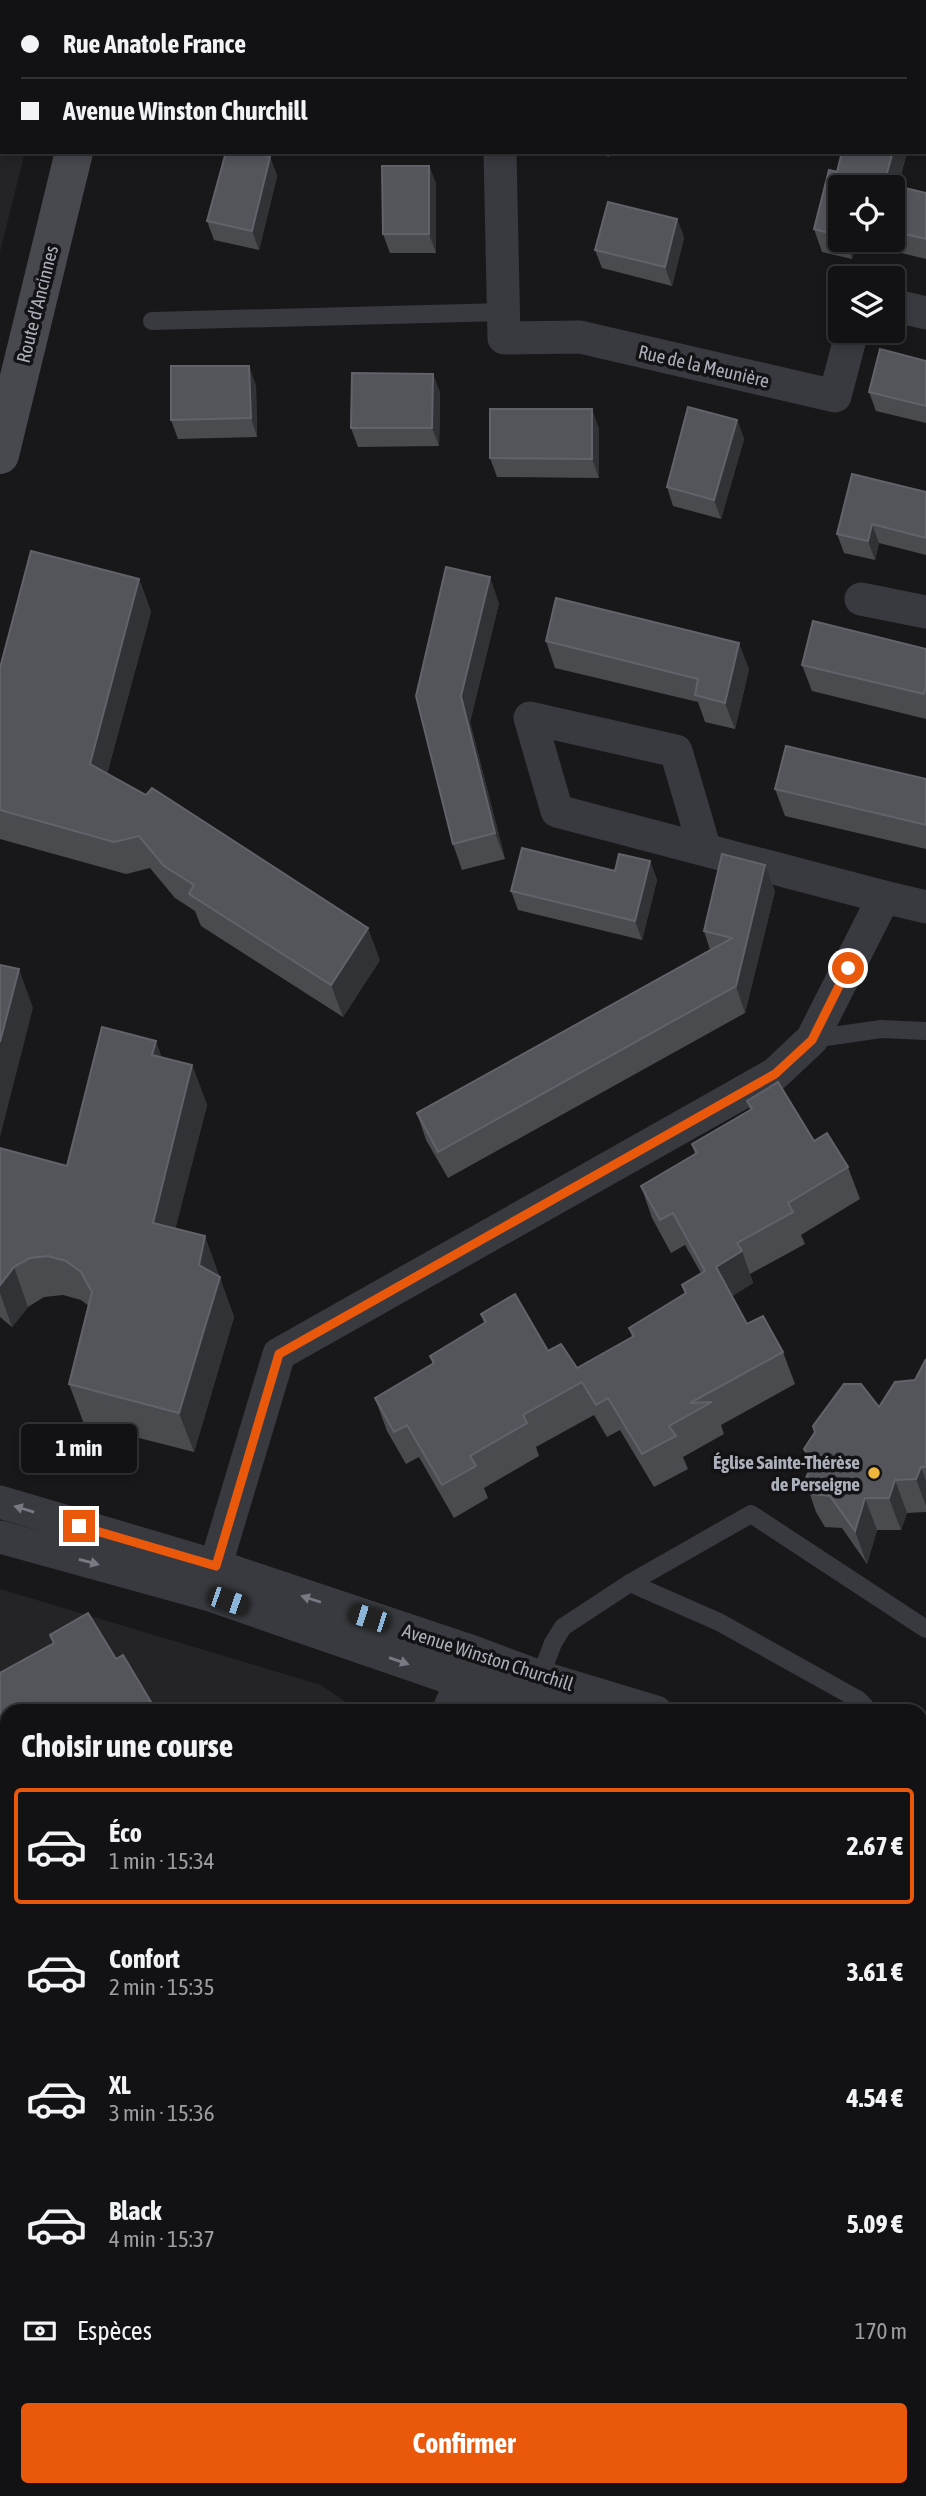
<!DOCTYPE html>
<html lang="fr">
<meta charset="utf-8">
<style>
:root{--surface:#121214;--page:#1f2022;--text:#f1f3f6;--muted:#9c9ea0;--line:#313234;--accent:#ea580c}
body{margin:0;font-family:"Asap Condensed",sans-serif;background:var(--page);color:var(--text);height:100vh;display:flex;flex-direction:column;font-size:26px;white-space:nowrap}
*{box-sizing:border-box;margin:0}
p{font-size:23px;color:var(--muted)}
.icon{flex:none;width:38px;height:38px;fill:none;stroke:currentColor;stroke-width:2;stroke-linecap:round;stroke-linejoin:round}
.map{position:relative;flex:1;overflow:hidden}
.details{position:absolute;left:0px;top:1704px;width:928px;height:793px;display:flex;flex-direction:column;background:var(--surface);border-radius:21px 21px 0 0;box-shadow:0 4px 10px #0003,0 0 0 2px var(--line)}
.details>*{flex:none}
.top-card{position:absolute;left:0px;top:0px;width:928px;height:154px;box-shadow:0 4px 10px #0003,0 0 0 2px var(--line);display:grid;align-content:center;height:154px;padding:0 21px;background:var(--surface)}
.controls{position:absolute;left:828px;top:175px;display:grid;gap:14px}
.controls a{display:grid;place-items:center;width:77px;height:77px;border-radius:7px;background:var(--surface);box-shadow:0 4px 10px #0003,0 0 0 2px var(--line);font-size:35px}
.end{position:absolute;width:32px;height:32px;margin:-16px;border:9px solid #ea580c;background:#fff;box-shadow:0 0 0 4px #fff}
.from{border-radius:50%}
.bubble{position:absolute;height:49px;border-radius:7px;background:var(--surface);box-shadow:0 4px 10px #0003,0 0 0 2px var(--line);font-size:23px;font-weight:700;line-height:49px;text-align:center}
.car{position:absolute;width:21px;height:42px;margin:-21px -10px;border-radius:9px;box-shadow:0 0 5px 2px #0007;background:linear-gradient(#222 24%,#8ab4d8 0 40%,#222 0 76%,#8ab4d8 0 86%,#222 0)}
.top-card b{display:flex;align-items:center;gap:24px;height:66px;font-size:26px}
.top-card b+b{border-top:2px solid var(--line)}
.top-card i{width:18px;height:18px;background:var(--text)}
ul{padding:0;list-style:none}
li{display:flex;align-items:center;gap:21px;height:116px;margin:0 14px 10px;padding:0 7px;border:4px solid transparent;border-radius:7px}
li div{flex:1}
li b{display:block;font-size:26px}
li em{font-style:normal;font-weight:700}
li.current{border-color:var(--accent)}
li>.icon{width:63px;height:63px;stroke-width:1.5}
h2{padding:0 21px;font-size:32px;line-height:84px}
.pay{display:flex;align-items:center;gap:18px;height:77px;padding:0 21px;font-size:26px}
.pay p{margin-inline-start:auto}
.button{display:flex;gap:14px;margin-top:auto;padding:14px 21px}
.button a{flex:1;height:80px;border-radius:7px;background:var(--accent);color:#fff;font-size:28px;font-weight:700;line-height:80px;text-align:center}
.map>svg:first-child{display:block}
.built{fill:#242427}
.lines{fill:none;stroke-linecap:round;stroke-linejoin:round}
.lane{stroke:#393a3f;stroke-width:18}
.street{stroke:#393a3f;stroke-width:33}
.secondary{stroke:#47494f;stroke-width:38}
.wall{fill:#494b4f;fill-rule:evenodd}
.shaded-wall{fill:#313235}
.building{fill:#54555b;stroke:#62636a;stroke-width:2}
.oneway{fill:#787a83}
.route{stroke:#ea580c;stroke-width:9}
.poi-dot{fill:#eeb63d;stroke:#131315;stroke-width:2.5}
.labels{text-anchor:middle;stroke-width:7;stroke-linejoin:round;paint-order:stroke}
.street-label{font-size:19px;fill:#abafba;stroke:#131315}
.poi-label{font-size:19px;font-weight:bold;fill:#abafba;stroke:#131315;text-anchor:end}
</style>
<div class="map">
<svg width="926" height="2496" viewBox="0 0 926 2496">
<rect width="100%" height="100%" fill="#18181a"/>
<g class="built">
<path d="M0 0H64L2 2V152H25L0 252Z"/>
<path d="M0 1589 321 1685 359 1711 7 1712V2053L0 2041Z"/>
<path d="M0 2126 7 2138V2384L0 2383Z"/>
<path d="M0 2409 7 2410V2490H245L246 2496H0Z"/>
</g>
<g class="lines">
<g class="lane">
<path d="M19 2 20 0"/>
<path d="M0 75 2 73"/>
<path d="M152 321 504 312"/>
<path d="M812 1039 881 1029 926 1031"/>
<path d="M630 1583 719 1622 859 1700 870 1712"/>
<path d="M538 1683 553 1643 563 1627 630 1583 751 1514 926 1629"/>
<path d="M920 1765 926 1771"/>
</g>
<g class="street">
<path d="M497 0V2"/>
<path d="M500 152 504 338 580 337 835 396 852 331"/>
<path d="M892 305 926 313"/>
<path d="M861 599 926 612"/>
<path d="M705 850 676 751 530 718 557 811 884 897"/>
<path d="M0 1502 216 1566 473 1652 540 1677 656 1712"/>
<path d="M0 1537 207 1594 462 1682 560 1712"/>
<path d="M207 1594 279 1354 775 1074 812 1039 884 897 926 907"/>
<path d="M448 1712 469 1662"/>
<path d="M920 1914 926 1922"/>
<path d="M920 1964 926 1973"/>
</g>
<g class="secondary">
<path d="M111 2V0"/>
<path d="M0 455 74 152"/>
</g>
</g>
<g class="wall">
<path d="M749 0H813L812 2H750Z"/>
<path d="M593 152H611L609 157Z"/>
<path d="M842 152H907L898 186 926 193V259L856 242 852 259 822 252 814 229 829 170 837 172ZM840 187H892V240H840Z"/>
<path d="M270 157 277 176 259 250 214 240 207 221Z"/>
<path d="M429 166 436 184V253H390L383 234Z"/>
<path d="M677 219 684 238 672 286 602 268 595 250Z"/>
<path d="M926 361V423L876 411 869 392Z"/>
<path d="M433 374 440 393 439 446 358 447 351 428Z"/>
<path d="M256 385 257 437 178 439 171 420Z"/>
<path d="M737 420 744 439 721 519 673 506 667 487Z"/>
<path d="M599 428V478L497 477 490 458Z"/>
<path d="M926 492V555L879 543 875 560 844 553 837 534Z"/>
<path d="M139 579 151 612 107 774 380 960 343 1017 201 926 195 911 175 898 150 868 126 874 0 839V668Z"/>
<path d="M499 603 470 722 505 859 462 870 453 844 416 696Z"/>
<path d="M546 641 749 669 735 729 705 722 698 702 555 668Z"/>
<path d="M926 649V719L812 691 802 665Z"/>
<path d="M926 779V849L785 816 775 789Z"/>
<path d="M650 861 657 880 642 940 518 910 511 891 615 871Z"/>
<path d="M775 891 745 1013 448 1178 426 1140 417 1113 710 950 704 931Z"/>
<path d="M161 1057 192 1065 207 1105 175 1229 219 1275V1277L234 1317 194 1452 84 1424 69 1384 89 1306 81 1300 63 1295 44 1297 28 1307 12 1327 0 1317V1148L67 1166Z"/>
<path d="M747 1101 814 1141 848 1167 860 1199 801 1235 805 1244 750 1274 753 1283 732 1296 747 1324 783 1352 795 1384 721 1425 724 1434 683 1457 688 1469 654 1487 620 1430 607 1437 594 1415 536 1447 539 1456 484 1488 488 1498 454 1518 419 1457 406 1464 387 1431 375 1398 433 1364 430 1356 484 1323 481 1314 577 1368 632 1337 629 1328 685 1294 682 1285 701 1273 685 1245 671 1253 652 1218 641 1186 695 1154 692 1144 750 1110Z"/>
<path d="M926 1359V1512L907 1513 901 1530H877L867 1564 842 1528 825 1527 816 1512 805 1480 811 1467 804 1449 815 1432 813 1426 879 1407 915 1380Z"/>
<path d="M88 1613 7 1712V1793L0 1783V1673L53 1643 50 1635Z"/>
<path d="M920 2164 926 2167V2267L920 2270Z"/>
</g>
<g class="shaded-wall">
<path d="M800 0H813L812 2H800Z"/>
<path d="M893 152H907L892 204 884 183Z"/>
<path d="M270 157 277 176 259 250 252 231Z"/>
<path d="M429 166 436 184V253L429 234Z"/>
<path d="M677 219 684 238 672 286 665 267Z"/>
<path d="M845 240H855L856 242 852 259Z"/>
<path d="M249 366 256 385 257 437 251 418Z"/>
<path d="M433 374 440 393 439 446 432 428Z"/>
<path d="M592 409 599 428V478L592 459Z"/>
<path d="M737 420 744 439 721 519 714 500Z"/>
<path d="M872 524 879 543 875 560 868 541Z"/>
<path d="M490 577 499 603 470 722 505 859 495 833 461 696Z"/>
<path d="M139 579 151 612 101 796 90 764Z"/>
<path d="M739 643 749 669 735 729 725 703Z"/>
<path d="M650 861 657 880 642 940 635 921Z"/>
<path d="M765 865 775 891 745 1013 736 986Z"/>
<path d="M368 928 380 960 343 1017 331 985Z"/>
<path d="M19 969 33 1008 0 1137V1042Z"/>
<path d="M156 1041 170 1081 152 1055Z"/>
<path d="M192 1065 207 1105 167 1262 153 1223Z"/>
<path d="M205 1236 219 1275 217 1286 220 1277 234 1317 194 1452 179 1413 199 1265Z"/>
<path d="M742 1251 753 1283 728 1299 716 1267Z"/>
<path d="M14 1267 28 1307 12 1327 0 1293V1285Z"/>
<path d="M921 1467 926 1481V1506L916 1479Z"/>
<path d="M895 1480 907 1513 901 1530 889 1498Z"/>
<path d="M865 1498 877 1530 867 1564 855 1531Z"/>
<path d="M176 2490H188L186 2496H175Z"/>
</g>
<g class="building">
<path d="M758 0H800V2H764Z"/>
<path d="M226 152H252L270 157 252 231 207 221Z"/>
<path d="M842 152H893L884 183 926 193V239L892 231V187H840V236L814 229 829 170 837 172Z"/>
<path d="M382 166H429V234H383Z"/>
<path d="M608 202 677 219 665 267 595 250Z"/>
<path d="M880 349 926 361V406L869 392Z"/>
<path d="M171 366H249L251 418 171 420Z"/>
<path d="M352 373 433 374 432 428H351Z"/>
<path d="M688 407 737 420 714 500 667 487Z"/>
<path d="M490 409H592V459L490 458Z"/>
<path d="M852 474 926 492V538L872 524 868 541 837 534Z"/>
<path d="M31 551 139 579 90 764 146 795 152 788 368 928 331 985 189 894 194 885 164 866 139 836 114 842 0 810V668Z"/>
<path d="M446 567 490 577 461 696 495 833 453 844 416 696Z"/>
<path d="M556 598 739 643 725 703 695 695 698 679 546 641Z"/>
<path d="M813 621 926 649V686L924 694 802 665Z"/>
<path d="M786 746 926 779V825L775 789Z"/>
<path d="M522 848 615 871 619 854 650 861 635 921 511 891Z"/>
<path d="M722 854 765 865 736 986 438 1152 417 1113 732 938 704 931Z"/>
<path d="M0 965 19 969 0 1042Z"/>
<path d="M102 1027 156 1041 152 1055 192 1065 153 1223 205 1236 199 1265 220 1277 179 1413 69 1384 92 1292 81 1272 66 1261 48 1256 30 1258 14 1267 0 1285V1148L67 1166Z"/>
<path d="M778 1082 814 1141 827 1133 848 1167 788 1203 793 1212 737 1243 742 1251 716 1267 747 1324 763 1316 783 1352 690 1403 712 1402 669 1426 676 1436 642 1454 608 1398 596 1405 582 1382 523 1415 527 1423 470 1456 476 1466 442 1485 407 1425 394 1432 375 1398 434 1363 430 1356 486 1322 481 1314 515 1294 548 1351 561 1344 577 1368 634 1336 629 1328 686 1293 682 1285 705 1271 673 1213 660 1220 641 1186 697 1153 692 1144 752 1109 747 1101Z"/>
<path d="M926 1359V1467H921L916 1479 895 1480 889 1498H865L855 1531 830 1496 813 1494 805 1480 813 1463 804 1449 815 1432 813 1426 844 1384H861L879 1407 895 1382 915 1380Z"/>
<path d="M88 1613 116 1659 123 1655 157 1712H7V1782L0 1771V1673L54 1643 50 1635Z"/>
<path d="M920 2164 926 2167V2231L920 2234Z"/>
<path d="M926 2362V2392L920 2382V2372Z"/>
<path d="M116 2490H176L175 2496H115Z"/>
</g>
<defs><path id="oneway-solid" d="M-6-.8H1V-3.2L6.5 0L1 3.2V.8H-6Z" transform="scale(1.75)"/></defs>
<g class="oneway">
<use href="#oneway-solid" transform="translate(24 1509) rotate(-163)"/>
<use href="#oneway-solid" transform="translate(89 1562) rotate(15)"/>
<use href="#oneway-solid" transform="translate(311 1599) rotate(-162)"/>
<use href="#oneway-solid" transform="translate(399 1661) rotate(19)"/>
</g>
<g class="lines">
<path class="route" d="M79 1526 216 1566 279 1354 775 1074 812 1040 848 968"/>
</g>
<circle class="poi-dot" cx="874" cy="1473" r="7"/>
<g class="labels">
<g class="street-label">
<text transform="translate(37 304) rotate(-76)" y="7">Route d'Ancinnes</text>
<text transform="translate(704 366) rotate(13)" y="7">Rue de la Meunière</text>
<text transform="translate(488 1657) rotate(18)" y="7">Avenue Winston Churchill</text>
</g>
<g class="poi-label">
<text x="860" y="1469">Église Sainte-Thérèse<tspan x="860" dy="22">de Perseigne</tspan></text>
</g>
</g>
</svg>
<div class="controls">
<a><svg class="icon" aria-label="locate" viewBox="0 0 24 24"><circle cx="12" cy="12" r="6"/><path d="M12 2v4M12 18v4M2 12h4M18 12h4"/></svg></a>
<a><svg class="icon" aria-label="layers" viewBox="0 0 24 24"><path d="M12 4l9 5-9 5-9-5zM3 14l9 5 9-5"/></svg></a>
</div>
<i class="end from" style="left:848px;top:968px"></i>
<i class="end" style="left:79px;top:1526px"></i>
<div class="bubble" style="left:21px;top:1424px;width:116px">1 min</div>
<i class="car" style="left:228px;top:1601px;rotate:109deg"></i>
<i class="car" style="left:369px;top:1618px;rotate:288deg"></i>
<div class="top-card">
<b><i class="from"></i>Rue Anatole France</b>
<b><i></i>Avenue Winston Churchill</b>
</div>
<section class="details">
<h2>Choisir une course</h2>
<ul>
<li class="current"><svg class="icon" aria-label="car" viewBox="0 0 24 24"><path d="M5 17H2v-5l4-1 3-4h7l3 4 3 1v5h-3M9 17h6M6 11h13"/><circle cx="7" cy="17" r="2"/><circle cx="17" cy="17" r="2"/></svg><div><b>Éco</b><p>1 min · 15:34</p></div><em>2.67 €</em></li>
<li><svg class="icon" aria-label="car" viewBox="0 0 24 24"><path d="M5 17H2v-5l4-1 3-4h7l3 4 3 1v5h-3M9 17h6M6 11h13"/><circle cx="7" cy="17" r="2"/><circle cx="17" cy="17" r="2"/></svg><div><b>Confort</b><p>2 min · 15:35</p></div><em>3.61 €</em></li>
<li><svg class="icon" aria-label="car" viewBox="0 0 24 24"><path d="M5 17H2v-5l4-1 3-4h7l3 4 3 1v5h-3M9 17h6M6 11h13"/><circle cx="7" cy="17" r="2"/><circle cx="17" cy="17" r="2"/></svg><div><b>XL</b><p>3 min · 15:36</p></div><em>4.54 €</em></li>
<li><svg class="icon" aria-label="car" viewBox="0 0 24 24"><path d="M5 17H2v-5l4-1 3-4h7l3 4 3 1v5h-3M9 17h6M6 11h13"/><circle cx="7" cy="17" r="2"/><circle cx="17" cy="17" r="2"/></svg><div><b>Black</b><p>4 min · 15:37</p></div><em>5.09 €</em></li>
</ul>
<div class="pay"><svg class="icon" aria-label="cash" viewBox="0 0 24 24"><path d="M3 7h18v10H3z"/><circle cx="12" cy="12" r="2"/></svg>Espèces<p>170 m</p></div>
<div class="button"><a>Confirmer</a></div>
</section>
</div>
